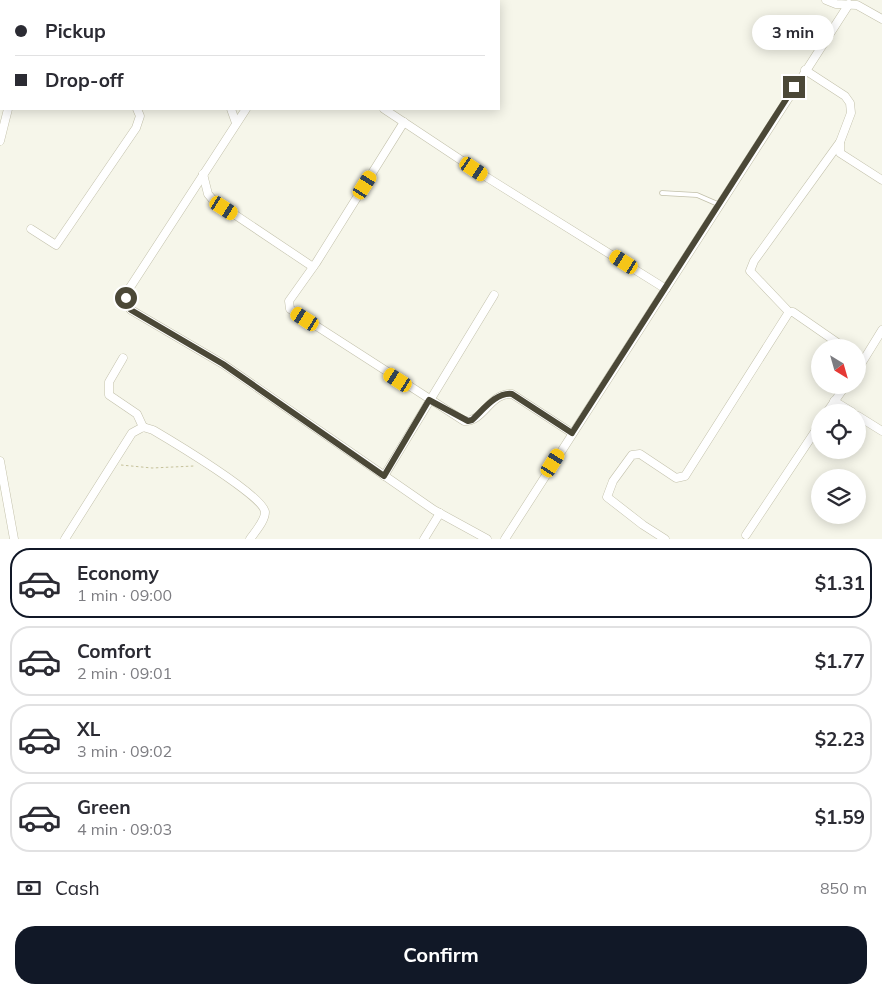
<!DOCTYPE html>
<meta charset="utf-8">
<style>
:root{--surface:#fff;--page:#f7f7f7;--text:#2b2b33;--muted:#7c7c81;--line:#e1e1e2;--accent:#111827}
body{margin:0;font-family:Mulish,sans-serif;background:var(--page);color:var(--text);height:100vh;display:flex;flex-direction:column;font-size:19px;white-space:nowrap}
*{box-sizing:border-box;margin:0}
p{font-size:16px;color:var(--muted)}
.icon{flex:none;width:28px;height:28px;fill:none;stroke:currentColor;stroke-width:2;stroke-linecap:round;stroke-linejoin:round}
.map{position:relative;height:539px;overflow:hidden}
.drawer{display:flex;flex-direction:column;background:var(--surface);flex:1}
.drawer>*{flex:none}
.top-card{position:absolute;left:0px;top:0px;width:500px;height:110px;box-shadow:0 2px 12px #0003;display:grid;align-content:center;height:110px;padding:0 15px;background:var(--surface)}
.needle{width:32px;rotate:143deg}
.tools{position:absolute;left:811px;top:339px;display:grid;gap:10px}
.tools a{display:grid;place-items:center;width:55px;height:55px;border-radius:50%;background:var(--surface);box-shadow:0 2px 12px #0003;font-size:25px}
.end{position:absolute;width:22px;height:22px;margin:-11px;border:6px solid #4b4837;background:#fff;box-shadow:0 0 0 2px #fff}
.from{border-radius:50%}
.bubble{position:absolute;height:35px;border-radius:18px;background:var(--surface);box-shadow:0 2px 12px #0003;font-size:16px;font-weight:700;line-height:35px;text-align:center}
.car{position:absolute;width:15px;height:30px;margin:-15px -8px;border-radius:6px;box-shadow:0 0 4px 1px #0007;background:linear-gradient(#f5c518 24%,#345 0 40%,#f5c518 0 76%,#345 0 86%,#f5c518 0)}
.top-card b{display:flex;align-items:center;gap:18px;height:48px;font-size:19px}
.top-card b+b{border-top:1px solid var(--line)}
.top-card i{width:12px;height:12px;background:var(--text)}
ul{padding:9px 0 0;list-style:none}
li{display:flex;align-items:center;gap:15px;height:70px;margin:0 10px 8px;padding:0 5px;border:2px solid var(--line);border-radius:20px}
li div{flex:1}
li b{display:block;font-size:19px}
li em{font-style:normal;font-weight:700}
li.selected{border-color:var(--accent)}
li>.icon{width:45px;height:45px;stroke-width:1.5}
.pay{display:flex;align-items:center;gap:12px;height:55px;padding:0 15px;font-size:19px}
.pay p{margin-inline-start:auto}
.primary-button{display:flex;gap:10px;margin-top:auto;padding:10px 15px}
.primary-button a{flex:1;height:58px;border-radius:20px;background:var(--accent);color:#fff;font-size:20px;font-weight:700;line-height:58px;text-align:center}
.map>svg:first-child{display:block}
.lines{fill:none;stroke-linecap:round;stroke-linejoin:round}
.lane-casing{stroke:#c3c1ab;stroke-width:5.5}
.street-casing{stroke:#c3c1ab;stroke-width:9}
.path{stroke:#c6c29b;stroke-width:1;stroke-dasharray:2.5 2.5;stroke-linecap:butt}
.lane{stroke:#fff;stroke-width:4}
.street{stroke:#fff;stroke-width:8}
.route{stroke:#4b4837;stroke-width:6}
</style>
<div class="map">
<svg width="882" height="539" viewBox="0 0 882 539">
<rect width="100%" height="100%" fill="#f6f6ea"/>
<g class="lines">
<defs>
<path id="lane" d="M662 193 697 195 720 205"/>
<g id="street">
<path d="M12 0 13 1"/>
<path d="M220 0 221 1"/>
<path d="M826 0 836 4 857 5 882 19"/>
<path d="M416 1 417 0"/>
<path d="M805 70 845 96 850 103 851 113 840 142V153L882 180"/>
<path d="M231 109 236 123"/>
<path d="M246 109 129 289 126 304 131 310 223 364 434 510 487 539"/>
<path d="M384 109 488 178 666 289"/>
<path d="M404 122 316 263 289 301 290 309 464 421C484 422 490 392 512 394L572 433"/>
<path d="M0 141 8 109"/>
<path d="M203 174 208 194 213 200 313 267"/>
<path d="M31 229 56 245 136 128 140 116 137 109"/>
<path d="M789 312 750 271 754 261 840 142"/>
<path d="M123 358 109 382V395L137 414 143 427"/>
<path d="M858 369 882 330"/>
<path d="M834 401 852 412"/>
<path d="M827 412 846 385"/>
<path d="M858 416 882 431"/>
<path d="M0 461 14 539"/>
<path d="M384 476 494 295"/>
<path d="M746 535 820 424"/>
<path d="M65 539 132 433 143 427 153 430C170 440 264 496 265 512 265 521 255 532 250 539"/>
<path d="M424 539 440 513"/>
<path d="M505 539 849 4"/>
<path d="M665 539 643 525 607 497 613 481 632 455 640 454 676 478 685 476 789 312H793L845 348"/>
</g>
</defs>
<use href="#lane" class="lane-casing"/>
<use href="#street" class="street-casing"/>
<path class="path" d="M121 465 152 468 194 466"/>
<use href="#lane" class="lane"/>
<use href="#street" class="street"/>
</g>
<g class="lines">
<path class="route" d="M126 298V304L131 310 223 364 384 476 429 400 468 421 472 420C483 410 496 392 512 394L572 433 794 87"/>
</g>
</svg>
<div class="tools">
<a><svg class="needle" viewBox="-14 -14 28 28"><path d="M0-13l5 13h-10z" fill="#e53935"/><path d="M0 13l5-13h-10z" fill="#7c7c81"/></svg></a>
<a><svg class="icon" aria-label="locate" viewBox="0 0 24 24"><circle cx="12" cy="12" r="6"/><path d="M12 2v4M12 18v4M2 12h4M18 12h4"/></svg></a>
<a><svg class="icon" aria-label="layers" viewBox="0 0 24 24"><path d="M12 4l9 5-9 5-9-5zM3 14l9 5 9-5"/></svg></a>
</div>
<i class="end from" style="left:126px;top:298px"></i>
<i class="end" style="left:794px;top:87px"></i>
<div class="bubble" style="left:752px;top:15px;width:82px">3 min</div>
<i class="car" style="left:474px;top:169px;rotate:124deg"></i>
<i class="car" style="left:365px;top:185px;rotate:32deg"></i>
<i class="car" style="left:224px;top:208px;rotate:123deg"></i>
<i class="car" style="left:624px;top:262px;rotate:303deg"></i>
<i class="car" style="left:305px;top:319px;rotate:303deg"></i>
<i class="car" style="left:398px;top:380px;rotate:303deg"></i>
<i class="car" style="left:553px;top:463px;rotate:32deg"></i>
<div class="top-card">
<b><i class="from"></i>Pickup</b>
<b><i></i>Drop-off</b>
</div>
</div>
<section class="drawer">
<ul>
<li class="selected"><svg class="icon" aria-label="car" viewBox="0 0 24 24"><path d="M5 17H2v-5l4-1 3-4h7l3 4 3 1v5h-3M9 17h6M6 11h13"/><circle cx="7" cy="17" r="2"/><circle cx="17" cy="17" r="2"/></svg><div><b>Economy</b><p>1 min · 09:00</p></div><em>$1.31</em></li>
<li><svg class="icon" aria-label="car" viewBox="0 0 24 24"><path d="M5 17H2v-5l4-1 3-4h7l3 4 3 1v5h-3M9 17h6M6 11h13"/><circle cx="7" cy="17" r="2"/><circle cx="17" cy="17" r="2"/></svg><div><b>Comfort</b><p>2 min · 09:01</p></div><em>$1.77</em></li>
<li><svg class="icon" aria-label="car" viewBox="0 0 24 24"><path d="M5 17H2v-5l4-1 3-4h7l3 4 3 1v5h-3M9 17h6M6 11h13"/><circle cx="7" cy="17" r="2"/><circle cx="17" cy="17" r="2"/></svg><div><b>XL</b><p>3 min · 09:02</p></div><em>$2.23</em></li>
<li><svg class="icon" aria-label="car" viewBox="0 0 24 24"><path d="M5 17H2v-5l4-1 3-4h7l3 4 3 1v5h-3M9 17h6M6 11h13"/><circle cx="7" cy="17" r="2"/><circle cx="17" cy="17" r="2"/></svg><div><b>Green</b><p>4 min · 09:03</p></div><em>$1.59</em></li>
</ul>
<div class="pay"><svg class="icon" aria-label="cash" viewBox="0 0 24 24"><path d="M3 7h18v10H3z"/><circle cx="12" cy="12" r="2"/></svg>Cash<p>850 m</p></div>
<div class="primary-button"><a>Confirm</a></div>
</section>
